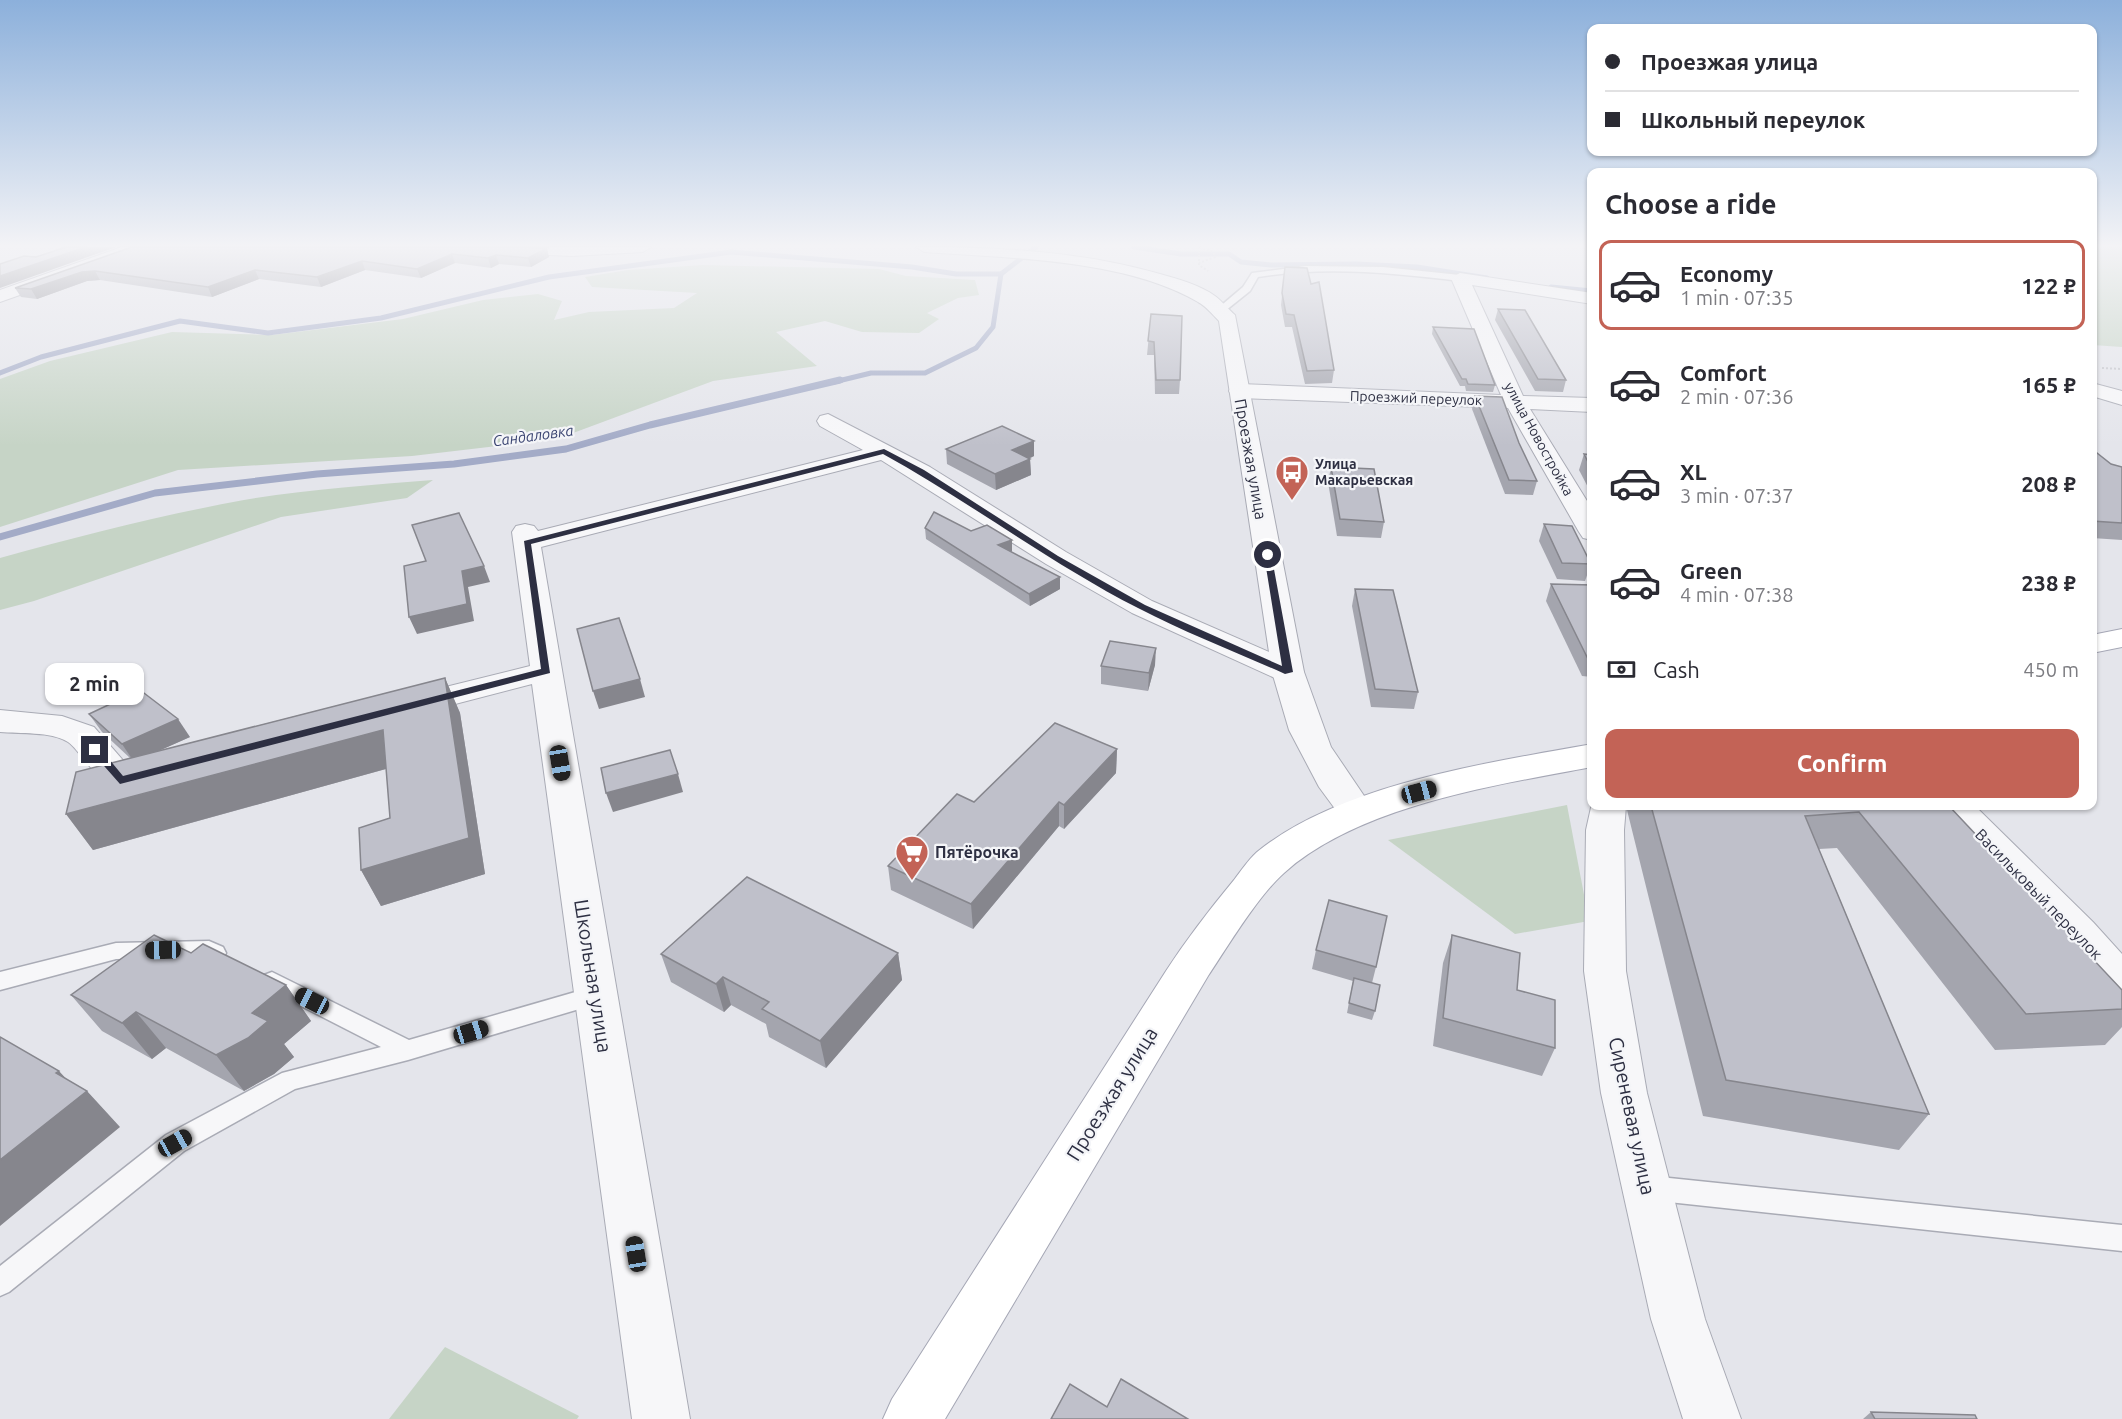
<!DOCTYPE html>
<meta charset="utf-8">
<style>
:root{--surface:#fff;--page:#f7f7f7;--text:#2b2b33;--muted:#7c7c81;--line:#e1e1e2;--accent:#c36356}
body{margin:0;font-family:Ubuntu,sans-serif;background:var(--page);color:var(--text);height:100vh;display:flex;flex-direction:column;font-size:22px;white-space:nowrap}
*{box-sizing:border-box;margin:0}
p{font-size:20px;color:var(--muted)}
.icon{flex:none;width:33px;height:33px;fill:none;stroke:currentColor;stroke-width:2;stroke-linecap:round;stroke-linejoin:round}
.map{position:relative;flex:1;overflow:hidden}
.details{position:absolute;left:1587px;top:168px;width:510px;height:642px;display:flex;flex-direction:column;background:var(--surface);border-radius:12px;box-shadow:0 2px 4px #0004}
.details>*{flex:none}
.hud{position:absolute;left:1587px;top:24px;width:510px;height:132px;border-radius:12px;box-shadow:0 2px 4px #0004;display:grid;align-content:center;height:132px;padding:0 18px;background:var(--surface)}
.end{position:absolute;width:27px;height:27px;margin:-14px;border:8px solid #2d2f42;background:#fff;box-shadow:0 0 0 3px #fff}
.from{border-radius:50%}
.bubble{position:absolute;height:42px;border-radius:12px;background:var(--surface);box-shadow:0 2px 4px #0004;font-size:20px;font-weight:700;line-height:42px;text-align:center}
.car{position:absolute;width:18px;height:36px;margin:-18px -9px;border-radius:8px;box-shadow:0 0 4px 2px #0007;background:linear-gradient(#222 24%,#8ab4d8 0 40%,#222 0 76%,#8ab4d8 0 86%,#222 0)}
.hud b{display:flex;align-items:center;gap:21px;height:57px;font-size:22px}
.hud b+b{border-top:2px solid var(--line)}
.hud i{width:15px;height:15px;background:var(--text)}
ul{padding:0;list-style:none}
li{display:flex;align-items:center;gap:18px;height:90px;margin:0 12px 9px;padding:0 6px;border:3px solid transparent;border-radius:12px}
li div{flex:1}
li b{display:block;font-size:22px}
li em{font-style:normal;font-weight:700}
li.active{border-color:var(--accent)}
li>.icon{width:54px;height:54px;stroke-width:1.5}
h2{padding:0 18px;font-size:27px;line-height:72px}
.pay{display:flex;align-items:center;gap:15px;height:66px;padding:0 18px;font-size:22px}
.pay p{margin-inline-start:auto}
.button{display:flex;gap:12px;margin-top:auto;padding:12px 18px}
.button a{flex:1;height:69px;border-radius:12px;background:var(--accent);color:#fff;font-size:24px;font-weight:700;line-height:69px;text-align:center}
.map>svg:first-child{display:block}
.green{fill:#c6d4c6}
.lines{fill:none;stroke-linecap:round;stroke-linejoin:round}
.stream-far1{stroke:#a3abc7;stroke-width:5}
.stream{stroke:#a3abc7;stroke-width:7}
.service-casing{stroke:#a9abb5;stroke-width:3}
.minor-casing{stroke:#a9abb5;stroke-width:2}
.tertiary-casing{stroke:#a9abb5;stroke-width:2}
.primary-casing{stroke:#a5a7b5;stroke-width:2}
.path{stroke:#c2c3c9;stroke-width:2;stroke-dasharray:2 2;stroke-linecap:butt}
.service{fill:#f7f7f9;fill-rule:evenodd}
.minor{fill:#f7f7f9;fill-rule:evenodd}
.tertiary{fill:#f7f7f9;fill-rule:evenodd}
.primary{fill:#fff;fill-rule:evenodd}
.wall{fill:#a4a5ae}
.shaded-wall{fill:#86868d}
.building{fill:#bfc0ca;stroke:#86868d;stroke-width:1.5}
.route{fill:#2d2f42}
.labels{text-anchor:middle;stroke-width:4.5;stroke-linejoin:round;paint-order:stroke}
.far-street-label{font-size:14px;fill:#2d2f42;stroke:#f4f5f8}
.far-poi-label{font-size:14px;font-weight:bold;fill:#2d2f42;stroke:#f4f5f8;text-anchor:start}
.far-water-label{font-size:15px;font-style:italic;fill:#3b4572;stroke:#f4f5f8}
.street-label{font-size:16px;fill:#2d2f42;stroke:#f4f5f8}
.poi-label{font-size:16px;font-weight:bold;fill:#2d2f42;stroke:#f4f5f8;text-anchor:start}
.near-street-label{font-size:20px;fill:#2d2f42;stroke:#f4f5f8}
</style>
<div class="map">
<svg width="2122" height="1419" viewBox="0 0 2122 1419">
<rect width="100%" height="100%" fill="#e4e5eb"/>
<g class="green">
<path d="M2092 247H2122V347L2093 345Z"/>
<path d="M703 265 879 269 906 276 975 280 979 295 958 298 927 313 939 319 919 333 862 332 825 321 776 332 817 366 713 381 557 439 412 456 178 470 0 527V379L50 361 172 332 272 335 403 319 483 300 538 294 562 301 554 320 589 312 674 308 697 293 592 287 585 277 628 270Z"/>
<path d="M433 480 407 498 281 517 34 601 0 610V558C69 539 138 521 208 507 281 491 358 486 433 480Z"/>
<path d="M1567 805 1589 921 1515 934 1388 840Z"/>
<path d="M445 1347 579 1416 577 1419H389Z"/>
</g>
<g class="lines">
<g class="stream-far1">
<path d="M1134 247 1181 254H1229L1241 262 1271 265 1356 264 1417 267 1487 278"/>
<path d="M1551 287 1592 291"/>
<path d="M0 373 41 357 180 321 268 333 381 318 549 277 731 252 912 267 956 274H1001"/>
<path d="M834 382 871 373H925L976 348 993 327 1001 274 1036 247"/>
</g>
<path class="stream" d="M0 537 155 493 317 474 454 464 566 449 650 425 840 380"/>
<defs>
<g id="service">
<path d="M1306 266 1383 267 1460 275 1464 278 1460 281C1392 273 1326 266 1258 277L1250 291 1225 311 1217 309 1243 287 1252 273Z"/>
<path d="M209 941 223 947 226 953 223 959 216 961 206 957 116 959 0 990V972L116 943Z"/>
<path d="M272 972 409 1040 596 986 604 989 607 995 604 1001 596 1004 408 1060 295 1089 184 1151 9 1292 0 1296V1266L166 1135 282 1073 381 1047 264 987 261 981 264 975Z"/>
<path d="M1650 1176 2122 1225V1251L1650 1200 1641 1196 1638 1188 1641 1180Z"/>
</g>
<g id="minor">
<path d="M1460 273 1592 293V304L1472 285 1523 396 1592 398V412L1530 409 1592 509V540L1583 538 1579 532 1508 408 1240 398 1232 396 1229 391 1232 386 1240 384 1501 395 1451 278Z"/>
<path d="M2092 383 2122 391V405L2092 396Z"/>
<path d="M828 414 930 467 1066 552 1152 601 1299 665 1304 672 1299 679 1288 682 1277 679 1132 613 1046 564 881 460 541 547 690 1419H632L532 684 409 716 397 713 393 706 397 699 530 666 512 532 516 526 525 524 534 526 538 531 863 450 820 426 817 421 820 416Z"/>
<path d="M0 710 62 716 94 727 128 766 144 762 156 766 162 774 156 782C109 795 114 797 84 759 79 754 74 746 68 742 50 731 20 734 0 732Z"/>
<path d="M1592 803V806H1626L1624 830 1626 971 1647 1093 1705 1319 1741 1419H1683L1651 1319 1601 1093 1584 971 1586 830Z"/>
<path d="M1936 806H1975L2093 922 2122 954V1001L2107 996 2065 944 1941 815Z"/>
</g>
<g id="tertiary">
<path d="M122 247H146L144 251 0 302V290Z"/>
<path d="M474 247H651L643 252 572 256 482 252Z"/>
<path d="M916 247C998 247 1080 251 1160 274 1178 279 1200 285 1215 296 1222 301 1228 309 1235 315L1304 672 1331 747 1375 812 1370 821 1357 825 1344 821 1319 787 1289 730 1272 672 1219 321C1212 314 1206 306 1198 302 1125 259 1008 258 924 252Z"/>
</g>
<g id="primary">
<path d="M2122 629V647L2092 653V635Z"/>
<path d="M1592 744V767C1496 785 1358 806 1284 873 1258 896 1228 946 1208 976L945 1419H883L892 1399 1166 971C1187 939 1210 909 1234 880 1241 871 1248 860 1257 852 1341 784 1487 763 1592 744Z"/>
</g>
</defs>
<use href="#service" class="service-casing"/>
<use href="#minor" class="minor-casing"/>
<use href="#tertiary" class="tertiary-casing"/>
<use href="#primary" class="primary-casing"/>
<g class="path">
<path d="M1199 247V265L1208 271"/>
<path d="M1199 247 1213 252 1215 257 1199 263"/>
<path d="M2102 368 2122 369"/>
</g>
<use href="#service" class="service"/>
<use href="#minor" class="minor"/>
<use href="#tertiary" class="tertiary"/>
<use href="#primary" class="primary"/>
</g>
<g class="wall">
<path d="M133 247H517L549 257 531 267 499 264 491 268 455 263 421 278 365 270 321 287 259 279 212 297 100 280 87 281 37 299 21 297 15 288Z"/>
<path d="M1285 267 1311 284 1334 370 1332 383 1305 384 1292 327H1285L1281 305Z"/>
<path d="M1498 309 1566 380 1563 392 1535 391 1495 320Z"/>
<path d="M1151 314 1180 380 1179 394H1155L1154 355H1147Z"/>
<path d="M1433 327 1495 385 1493 392 1466 391 1465 386H1460L1432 334Z"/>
<path d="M1475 396 1537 481 1533 495 1505 494 1472 409Z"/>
<path d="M946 449 1034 456 1029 459H1030L1031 475 996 490 947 464Z"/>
<path d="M2092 449 2111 464 2122 467V540L2092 538Z"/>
<path d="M1584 454 1592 455V495L1579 470Z"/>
<path d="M1331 467 1384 522 1381 538 1337 536 1328 482Z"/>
<path d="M1544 524 1591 564 1585 581 1557 579 1539 541Z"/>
<path d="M925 528 971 531 1012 551 1011 552 1060 577V589L1030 606 926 539Z"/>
<path d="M1551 584 1592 585V677L1582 676 1546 601Z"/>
<path d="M1355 589 1418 692 1414 709 1371 707 1352 606Z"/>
<path d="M1155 665 1148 691 1101 684V666Z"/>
<path d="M445 678 460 713 485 874 381 906 361 870 390 818 386 769 93 850 66 814 130 758 102 732 89 714 190 737 158 751Z"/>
<path d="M1117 749 1116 773 1064 829 1059 826 973 929 891 890 888 866 974 802Z"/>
<path d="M1626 806H1949L2122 990V1027L2105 1045 1995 1050 1837 848 1819 849 1929 1114 1899 1150 1703 1116Z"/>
<path d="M1452 935 1517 990 1555 1048 1542 1076 1433 1046 1443 963Z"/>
<path d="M1316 950 1376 967 1372 983 1375 1011 1372 1020 1347 1013 1353 981 1312 969Z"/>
<path d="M191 953 286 985 311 1021 284 1044 294 1057 274 1074 244 1091 166 1048 152 1059 102 1031 71 995Z"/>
<path d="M898 953 902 980 826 1068 769 1037 766 1024 731 1005 724 1012 671 982 661 954Z"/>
<path d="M1871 1412 1977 1419H1863Z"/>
</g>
<g class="shaded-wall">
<path d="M86 247H116L0 288V276Z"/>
<path d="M547 248 549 257 531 267 528 258Z"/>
<path d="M452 254 455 263 421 278 417 269Z"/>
<path d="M496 255 499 264 491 268 488 258Z"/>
<path d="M362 261 365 270 321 287 317 277Z"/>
<path d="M255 270 259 279 212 297 208 287Z"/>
<path d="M95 271 100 280 87 281 37 299 31 289 82 272Z"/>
<path d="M1034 441V456L1013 465 1012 450Z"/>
<path d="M1030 459 1031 475 996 490 995 474Z"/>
<path d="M1012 540V551L999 557 998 545Z"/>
<path d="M484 566 490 582 468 587 474 621 417 634 409 617 462 571Z"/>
<path d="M1060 577V589L1030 606 1029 594Z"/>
<path d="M1156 648 1155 665 1148 691 1149 673Z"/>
<path d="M445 678 460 713 485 874 381 906 361 870 469 838Z"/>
<path d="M640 679 645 697 599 709 593 691Z"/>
<path d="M178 719 190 737 134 762 122 744Z"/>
<path d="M383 730 400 765 93 850 66 814Z"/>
<path d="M1117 749 1116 773 1064 829V805Z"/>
<path d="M678 774 683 792 613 812 606 793Z"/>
<path d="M1059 802V826L973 929 971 904Z"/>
<path d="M898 953 902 980 826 1068 820 1041Z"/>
<path d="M723 977 731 1005 724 1012 716 984Z"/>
<path d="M286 985 311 1021 284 1044 294 1057 274 1074 244 1091 216 1055 252 1013Z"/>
<path d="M136 1012 166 1048 152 1059 122 1023Z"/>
<path d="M59 1071 81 1095 87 1091 120 1127 0 1226V1160L56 1073Z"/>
</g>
<g class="building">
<path d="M66 247H86L0 276V264L24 256 36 257Z"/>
<path d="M132 247H516L547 248 528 258 496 255 488 258 452 254 417 269 362 261 317 277 255 270 208 287 95 271 82 272 31 289 15 288Z"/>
<path d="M1285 267 1307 268 1311 284 1319 282 1334 370 1307 371 1294 315 1286 314 1282 293Z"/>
<path d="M1498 309 1525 310 1566 380 1538 379Z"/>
<path d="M1151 314 1182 316 1180 380H1156L1154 342 1148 341Z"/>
<path d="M1433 327 1474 329 1495 385 1468 384 1466 379H1462Z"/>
<path d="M1475 396 1502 397 1519 443 1537 481 1509 480Z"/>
<path d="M1002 426 1034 441 1012 450 1030 459 995 474 946 449Z"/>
<path d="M2092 449 2111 464 2122 467V523L2092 521Z"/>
<path d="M1584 454 1592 455V470Z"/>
<path d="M1331 467 1374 469 1384 522 1340 519Z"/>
<path d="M934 512 971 531 987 525 1012 540 998 545 1060 577 1029 594 925 528Z"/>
<path d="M459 513 484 566 462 571 467 604 409 617 404 566 426 561 412 525Z"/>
<path d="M1544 524 1572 526 1591 564 1562 563Z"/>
<path d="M1551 584 1592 585V659H1588Z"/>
<path d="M1355 589 1393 590 1418 692 1375 689Z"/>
<path d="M619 618 640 679 593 691 577 629Z"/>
<path d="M1110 641 1156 648 1149 673 1101 666Z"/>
<path d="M445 678 469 838 361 870 359 828 390 818 383 730 66 814 76 772Z"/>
<path d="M140 690 178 719 122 744 89 714Z"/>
<path d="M1055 723 1117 749 1064 805 1059 802 971 904 888 866 957 794 974 802Z"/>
<path d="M670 750 678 774 606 793 601 768Z"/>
<path d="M1651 806H1949L2122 990V1009L2026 1014 1859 812 1805 816 1929 1114 1726 1080Z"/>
<path d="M747 877 898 953 820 1041 762 1009 769 1002 723 977 716 984 661 954Z"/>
<path d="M1329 900 1387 916 1376 967 1316 950Z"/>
<path d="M154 935 191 953 203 944 286 985 252 1013 268 1021 248 1038 216 1055 136 1012 122 1023 71 995Z"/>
<path d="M1452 935 1520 953 1517 990 1555 1000V1048L1443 1018Z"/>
<path d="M1354 978 1380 985 1375 1011 1349 1003Z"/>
<path d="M0 1037 59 1071 56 1073 87 1091 0 1160Z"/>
<path d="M1121 1379 1188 1419H1051L1070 1384 1107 1407Z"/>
<path d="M1871 1412 1975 1415 1977 1419H1875Z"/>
</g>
<linearGradient id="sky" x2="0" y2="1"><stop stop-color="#8cb0db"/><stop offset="0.55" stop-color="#f3f3f6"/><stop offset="1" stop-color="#f3f3f6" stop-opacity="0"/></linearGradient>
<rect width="2122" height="446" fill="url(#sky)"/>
<path class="route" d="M884 449 924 470 1058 556 1145 605 1282 666 1264 555 1271 553 1293 672 1285 674C1236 652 1186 633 1138 608 1050 563 970 502 883 454L531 544 550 673 120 784 90 750 99 747 123 776 541 669 524 541Z"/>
<defs>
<symbol id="bus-pin" viewBox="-11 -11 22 30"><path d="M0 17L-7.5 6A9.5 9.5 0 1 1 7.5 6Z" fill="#c36356" stroke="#f4f5f8"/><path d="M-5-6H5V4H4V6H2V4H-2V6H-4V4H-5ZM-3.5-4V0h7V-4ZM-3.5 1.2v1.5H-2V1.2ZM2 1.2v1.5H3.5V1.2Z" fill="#fff"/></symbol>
<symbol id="supermarket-pin" viewBox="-11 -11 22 30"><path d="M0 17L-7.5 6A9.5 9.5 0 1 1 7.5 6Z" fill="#c36356" stroke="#f4f5f8"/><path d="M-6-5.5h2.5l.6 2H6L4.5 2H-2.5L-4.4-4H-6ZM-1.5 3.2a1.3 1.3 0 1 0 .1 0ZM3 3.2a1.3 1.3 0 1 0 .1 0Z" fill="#fff"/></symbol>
</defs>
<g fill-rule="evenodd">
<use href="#bus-pin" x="1273" y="453" width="38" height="52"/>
<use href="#supermarket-pin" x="893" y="833" width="38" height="52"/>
</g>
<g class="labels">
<g class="far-street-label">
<text transform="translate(1416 398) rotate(2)" y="5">Проезжий переулок</text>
<text transform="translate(1539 439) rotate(61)" y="5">улица Новостройка</text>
</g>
<g class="far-poi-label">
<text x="1315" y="469">Улица<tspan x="1315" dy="16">Макарьевская</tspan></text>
</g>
<g class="far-water-label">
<text transform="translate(533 436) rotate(-8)" y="5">Сандаловка</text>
</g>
<g class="street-label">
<text transform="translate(1251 459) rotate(80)" y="6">Проезжая улица</text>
<text transform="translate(2039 894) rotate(46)" y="6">Васильковый переулок</text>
</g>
<g class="poi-label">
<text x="935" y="858">Пятёрочка</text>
</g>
<g class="near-street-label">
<text transform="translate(593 976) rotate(81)" y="7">Школьная улица</text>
<text transform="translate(1112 1094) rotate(-58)" y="7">Проезжая улица</text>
<text transform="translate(1632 1116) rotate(78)" y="7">Сиреневая улица</text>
</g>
</g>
</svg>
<i class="end from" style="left:1268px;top:555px"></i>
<i class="end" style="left:95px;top:750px"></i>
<div class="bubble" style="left:45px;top:663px;width:99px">2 min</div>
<i class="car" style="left:560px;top:763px;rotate:171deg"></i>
<i class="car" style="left:1419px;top:792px;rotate:75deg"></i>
<i class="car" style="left:163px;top:950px;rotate:269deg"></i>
<i class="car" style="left:312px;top:1001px;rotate:297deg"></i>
<i class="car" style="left:471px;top:1032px;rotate:73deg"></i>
<i class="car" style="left:175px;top:1143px;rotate:61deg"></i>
<i class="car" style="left:636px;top:1254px;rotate:351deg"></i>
<div class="hud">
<b><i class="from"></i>Проезжая улица</b>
<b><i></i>Школьный переулок</b>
</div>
<section class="details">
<h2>Choose a ride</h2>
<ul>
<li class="active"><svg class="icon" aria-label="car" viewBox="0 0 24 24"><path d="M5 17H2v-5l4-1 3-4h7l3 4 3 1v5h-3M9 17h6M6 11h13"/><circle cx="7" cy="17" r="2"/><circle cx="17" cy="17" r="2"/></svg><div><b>Economy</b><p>1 min · 07:35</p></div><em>122 ₽</em></li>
<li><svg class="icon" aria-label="car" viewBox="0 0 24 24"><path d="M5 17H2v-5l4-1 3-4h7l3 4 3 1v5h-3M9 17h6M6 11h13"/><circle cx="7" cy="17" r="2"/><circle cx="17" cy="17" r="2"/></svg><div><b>Comfort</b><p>2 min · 07:36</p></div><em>165 ₽</em></li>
<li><svg class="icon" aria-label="car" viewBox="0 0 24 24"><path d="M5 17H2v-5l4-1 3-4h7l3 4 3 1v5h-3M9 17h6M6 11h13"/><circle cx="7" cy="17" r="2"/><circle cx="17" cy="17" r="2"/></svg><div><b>XL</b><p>3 min · 07:37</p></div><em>208 ₽</em></li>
<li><svg class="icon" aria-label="car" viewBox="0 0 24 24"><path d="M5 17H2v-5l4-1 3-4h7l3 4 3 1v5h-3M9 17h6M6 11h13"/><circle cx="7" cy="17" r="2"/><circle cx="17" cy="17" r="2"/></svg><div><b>Green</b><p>4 min · 07:38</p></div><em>238 ₽</em></li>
</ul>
<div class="pay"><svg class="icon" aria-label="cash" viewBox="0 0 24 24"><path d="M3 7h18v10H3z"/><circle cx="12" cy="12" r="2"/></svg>Cash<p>450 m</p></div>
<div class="button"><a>Confirm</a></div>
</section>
</div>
